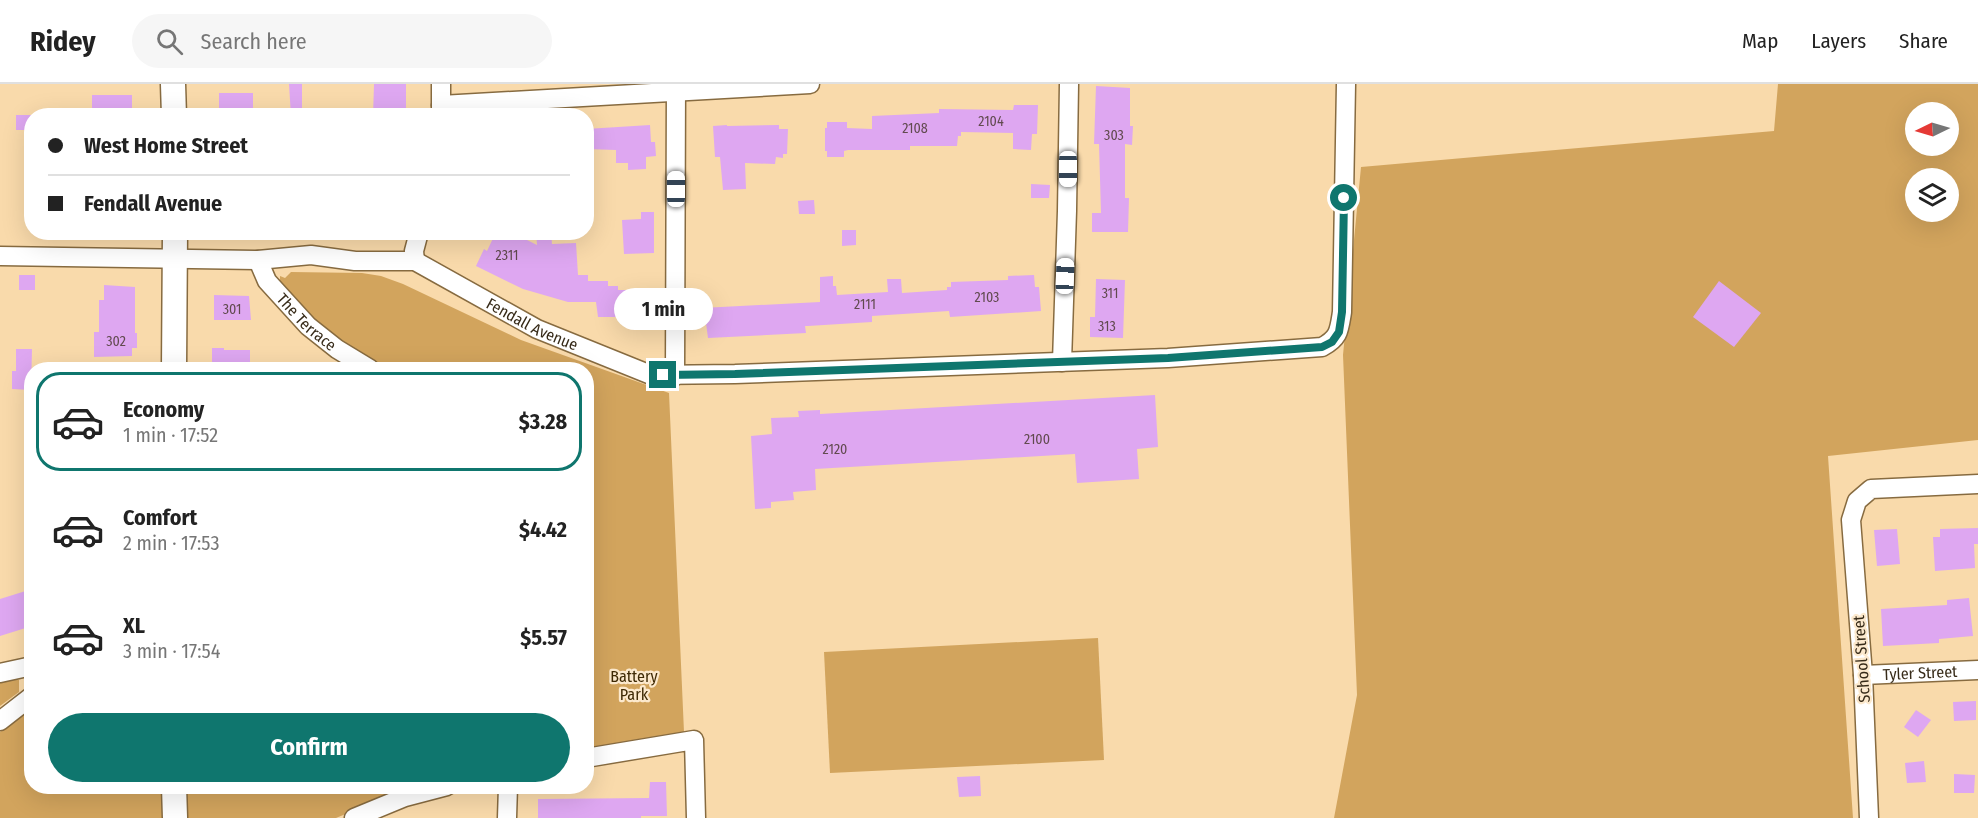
<!DOCTYPE html>
<meta charset="utf-8">
<style>
:root{--surface:#fff;--page:#f6f6f6;--text:#222;--muted:#767676;--line:#e0e0e0;--accent:#0f766e}
body{margin:0;font-family:"Fira Sans Condensed",sans-serif;background:var(--page);color:var(--text);height:100vh;display:flex;flex-direction:column;font-size:22px;white-space:nowrap}
*{box-sizing:border-box;margin:0}
p{font-size:20px;color:var(--muted)}
.icon{flex:none;width:33px;height:33px;fill:none;stroke:currentColor;stroke-width:2;stroke-linecap:round;stroke-linejoin:round}
.map{position:relative;flex:1;overflow:hidden}
.drawer{position:absolute;left:24px;top:278px;width:570px;height:432px;display:flex;flex-direction:column;background:var(--surface);border-radius:24px;box-shadow:0 6px 24px #0002}
.drawer>*{flex:none}
.hud{position:absolute;left:24px;top:24px;width:570px;height:132px;border-radius:24px;box-shadow:0 6px 24px #0002;display:grid;align-content:center;height:132px;padding:0 24px;background:var(--surface)}
.needle{width:39px;rotate:265deg}
.buttons{position:absolute;left:1905px;top:18px;display:grid;gap:12px}
.buttons a{display:grid;place-items:center;width:54px;height:54px;border-radius:50%;background:var(--surface);box-shadow:0 6px 24px #0002;font-size:30px}
.end{position:absolute;width:27px;height:27px;margin:-14px;border:8px solid #0f766e;background:#fff;box-shadow:0 0 0 3px #fff}
.from{border-radius:50%}
.bubble{position:absolute;height:42px;border-radius:21px;background:var(--surface);box-shadow:0 6px 24px #0002;font-size:20px;font-weight:700;line-height:42px;text-align:center}
.car{position:absolute;width:18px;height:36px;margin:-18px -9px;border-radius:8px;box-shadow:0 0 4px 2px #0007;background:linear-gradient(#fff 24%,#345 0 40%,#fff 0 76%,#345 0 86%,#fff 0)}
.hud b{display:flex;align-items:center;gap:21px;height:57px;font-size:22px}
.hud b+b{border-top:2px solid var(--line)}
.hud i{width:15px;height:15px;background:var(--text)}
ul{padding:10px 0 0;list-style:none}
li{display:flex;align-items:center;gap:18px;height:99px;margin:0 12px 9px;padding:0 12px;border:3px solid transparent;border-radius:24px}
li div{flex:1}
li b{display:block;font-size:22px}
li em{font-style:normal;font-weight:700}
li.selected{border-color:var(--accent)}
li>.icon{width:54px;height:54px;stroke-width:1.5}
.button{display:flex;gap:12px;margin-top:auto;padding:12px 24px}
.button a{flex:1;height:69px;border-radius:36px;background:var(--accent);color:#fff;font-size:24px;font-weight:700;line-height:69px;text-align:center}
header{display:flex;align-items:center;gap:36px;box-sizing:border-box;height:84px;padding:0 30px;background:var(--surface);border-bottom:2px solid var(--line)}
header strong{font-size:28px}
nav{display:flex;gap:33px;margin-inline-start:auto;font-size:21px}
.search{width:420px;height:54px;background:var(--page);display:flex;align-items:center;gap:15px;box-sizing:border-box;padding:0 21px;border-radius:33px;color:var(--muted);font-size:22px}
.map>svg:first-child{display:block}
.green{fill:#d2a45d;fill-rule:evenodd}
.building{fill:#dea7f1}
.lines{fill:none;stroke-linecap:round;stroke-linejoin:round}
.minor-casing{stroke:#876b40;stroke-width:21}
.tertiary-casing{stroke:#876b40;stroke-width:27}
.minor{stroke:#fff;stroke-width:18}
.tertiary{stroke:#fff;stroke-width:24}
.route{stroke:#0f766e;stroke-width:8}
.labels{text-anchor:middle;stroke-width:4.5;stroke-linejoin:round;paint-order:stroke}
.number-label{font-size:14px;fill:#614a4f}
.street-label{font-size:16px;fill:#372b19;stroke:#fce9cd}
.park-label{font-size:16px;fill:#3f2a05;stroke:#fce9cd}
</style>
<header>
<strong>Ridey</strong>
<div class="search"><svg class="icon" aria-label="search" viewBox="0 0 24 24"><circle cx="10" cy="10" r="6"/><path d="M15 15l6 6"/></svg>Search here</div>
<nav><a>Map</a><a>Layers</a><a>Share</a></nav>
</header>
<div class="map">
<svg width="1978" height="734" viewBox="0 0 1978 734">
<rect width="100%" height="100%" fill="#f9daab"/>
<g class="green">
<path d="M1778 0H1978V356L1828 372 1853 734H1334L1357 611 1343 271 1361 83 1774 47ZM1916 28H1948V62H1916ZM1916 94H1948V128H1916Z"/>
<path d="M291 188 362 189 381 192 403 200 521 256 669 309 684 648 587 664 586 285H380C343 264 312 234 283 203L280 197V192L285 194Z"/>
<path d="M1098 554 1104 676 830 689 824 568Z"/>
<path d="M14 594 19 596V608L0 622V598Z"/>
<path d="M31 623 32 702H418L401 707 336 734H0V648Z"/>
</g>
<g class="building">
<path d="M289 0H302V32H291Z"/>
<path d="M374 0H406V32H373Z"/>
<path d="M1096 2 1130 4V42H1133L1132 61 1125 60V114H1129L1128 148H1092V129H1101L1099 60H1094Z"/>
<rect x="219" y="9" width="34" height="23"/>
<path d="M92 11H132V32L92 30Z"/>
<path d="M1014 21H1038L1037 50H1032L1031 66 1013 65V49L961 48V52H958L957 62H910V66H848L844 67V73H827V67H825V44H827V38H847V44L872 45V32L939 29V25L1013 26Z"/>
<rect x="16" y="31" width="16" height="15"/>
<path d="M650 41 651 58H655L656 72 646 73V85L628 86V79H616V66L586 65V45Z"/>
<path d="M727 41V42L779 41V45H788L787 70H783V74L776 73 775 80 745 79 746 105 723 106 720 73H715L713 42Z"/>
<path d="M1031 100 1050 101 1049 114H1031Z"/>
<path d="M814 116 815 130H799L798 117Z"/>
<path d="M641 128H654V169L624 170 622 136 641 135Z"/>
<path d="M842 146H856V161L842 162Z"/>
<path d="M496 148H511L537 161 536 148H551L552 160 576 159 578 191H588V197H608V202H618V206H639V212H649V239H647V244H628L626 233H598L596 218H568L523 205 476 182 484 165 487 167Z"/>
<rect x="19" y="191" width="16" height="15"/>
<path d="M1034 191 1035 203H1039L1041 227 950 233 949 227 872 232V238L808 242H805L806 249 708 254 706 239H703L702 224 820 218V193L833 192V202H836L837 211 888 208 887 195H901L902 209 947 206V203H951V198L1008 196V192Z"/>
<path d="M1096 195 1125 196 1123 254 1090 253V233H1095Z"/>
<path d="M1719 197 1761 229 1734 263 1693 233Z"/>
<path d="M104 201 135 203V249H137V264H132V272L94 273V248H99V216H104Z"/>
<path d="M214 211 249 212 251 236H214Z"/>
<path d="M212 264H224V266H250V285H212Z"/>
<path d="M16 265H32L31 306 12 305V287H16Z"/>
<path d="M1155 311 1158 363 1137 365 1139 395 1077 399 1075 370 815 385 816 406 793 408 794 416 771 418V424L755 425 751 352 772 350 771 334 799 333 798 327 820 326V330Z"/>
<path d="M1978 444V460H1974L1975 484 1935 487 1933 453H1940V445Z"/>
<path d="M1897 445 1900 480 1877 482 1874 446Z"/>
<path d="M32 505V542L0 552V515Z"/>
<path d="M1969 514 1973 552 1939 555V559L1883 562 1881 525 1947 521V516Z"/>
<path d="M1976 617V636L1954 637 1953 618Z"/>
<path d="M1916 626 1931 636 1918 653 1904 643Z"/>
<path d="M1924 677 1926 698 1907 699 1905 679Z"/>
<path d="M1954 690 1975 691 1974 709H1954Z"/>
<path d="M980 692 981 712 959 713 957 693Z"/>
<path d="M650 698H666L667 732H641V734H538V715L649 714Z"/>
</g>
<g class="lines">
<defs>
<g id="minor">
<path d="M441 21 810 0"/>
<path d="M441 31V0"/>
<path id="s1" d="M0 172 258 176 311 171 355 177H415L537 245 651 291 735 290 1168 274 1322 263C1339 254 1339 247 1342 228L1346 0"/>
<path id="s2" d="M258 176 267 197 308 242 337 265 370 285"/>
<path d="M415 177 414 167 419 148"/>
<path d="M1062 278 1067 127 1069 0"/>
<path d="M675 292 676 0"/>
<path d="M0 589 32 582"/>
<path id="s3" d="M1863 591 1978 586"/>
<path d="M0 637 32 612"/>
<path d="M586 674 694 656 696 734"/>
<path d="M354 734 405 713 447 702"/>
<path d="M507 734 508 702"/>
<path d="M1869 734 1863 591 1851 436 1857 417 1871 405 1978 400"/>
</g>
<g id="tertiary">
<path d="M173 0 174 32"/>
<path d="M174 285 175 148"/>
<path d="M174 702 175 734"/>
</g>
</defs>
<use href="#minor" class="minor-casing"/>
<use href="#tertiary" class="tertiary-casing"/>
<use href="#minor" class="minor"/>
<use href="#tertiary" class="tertiary"/>
</g>
<g class="lines">
<path class="route" d="M663 291 735 290 1168 274 1322 263 1332 258 1339 248 1342 228 1344 114"/>
</g>
<g class="labels">
<g class="number-label">
<text x="991" y="42">2104</text>
<text x="915" y="49">2108</text>
<text x="1114" y="56">303</text>
<text x="507" y="176">2311</text>
<text x="1110" y="214">311</text>
<text x="987" y="218">2103</text>
<text x="865" y="225">2111</text>
<text x="232" y="230">301</text>
<text x="1107" y="247">313</text>
<text x="116" y="262">302</text>
<text x="1037" y="360">2100</text>
<text x="835" y="370">2120</text>
</g>
<g class="street-label">
<text dy="6" stroke="none"><textPath href="#s2" startOffset="80">The Terrace</textPath></text>
<text dy="6" stroke="none"><textPath href="#s1" startOffset="549">Fendall Avenue</textPath></text>
<text transform="translate(1861 575) rotate(-94)" y="6">School Street</text>
<text dy="6" stroke="none"><textPath href="#s3" startOffset="57">Tyler Street</textPath></text>
</g>
<g class="park-label">
<text x="634" y="598">Battery<tspan x="634" dy="18">Park</tspan></text>
</g>
</g>
</svg>
<div class="buttons">
<a><svg class="needle" viewBox="-14 -14 28 28"><path d="M0-13l5 13h-10z" fill="#e53935"/><path d="M0 13l5-13h-10z" fill="#767676"/></svg></a>
<a><svg class="icon" aria-label="layers" viewBox="0 0 24 24"><path d="M12 4l9 5-9 5-9-5zM3 14l9 5 9-5"/></svg></a>
</div>
<i class="end from" style="left:1344px;top:114px"></i>
<i class="end" style="left:663px;top:291px"></i>
<div class="bubble" style="left:614px;top:204px;width:99px">1 min</div>
<i class="car" style="left:1068px;top:85px;rotate:180deg"></i>
<i class="car" style="left:676px;top:105px;rotate:0deg"></i>
<i class="car" style="left:1065px;top:192px;rotate:2deg"></i>
<div class="hud">
<b><i class="from"></i>West Home Street</b>
<b><i></i>Fendall Avenue</b>
</div>
<section class="drawer">
<ul>
<li class="selected"><svg class="icon" aria-label="car" viewBox="0 0 24 24"><path d="M5 17H2v-5l4-1 3-4h7l3 4 3 1v5h-3M9 17h6M6 11h13"/><circle cx="7" cy="17" r="2"/><circle cx="17" cy="17" r="2"/></svg><div><b>Economy</b><p>1 min · 17:52</p></div><em>$3.28</em></li>
<li><svg class="icon" aria-label="car" viewBox="0 0 24 24"><path d="M5 17H2v-5l4-1 3-4h7l3 4 3 1v5h-3M9 17h6M6 11h13"/><circle cx="7" cy="17" r="2"/><circle cx="17" cy="17" r="2"/></svg><div><b>Comfort</b><p>2 min · 17:53</p></div><em>$4.42</em></li>
<li><svg class="icon" aria-label="car" viewBox="0 0 24 24"><path d="M5 17H2v-5l4-1 3-4h7l3 4 3 1v5h-3M9 17h6M6 11h13"/><circle cx="7" cy="17" r="2"/><circle cx="17" cy="17" r="2"/></svg><div><b>XL</b><p>3 min · 17:54</p></div><em>$5.57</em></li>
</ul>
<div class="button"><a>Confirm</a></div>
</section>
</div>
